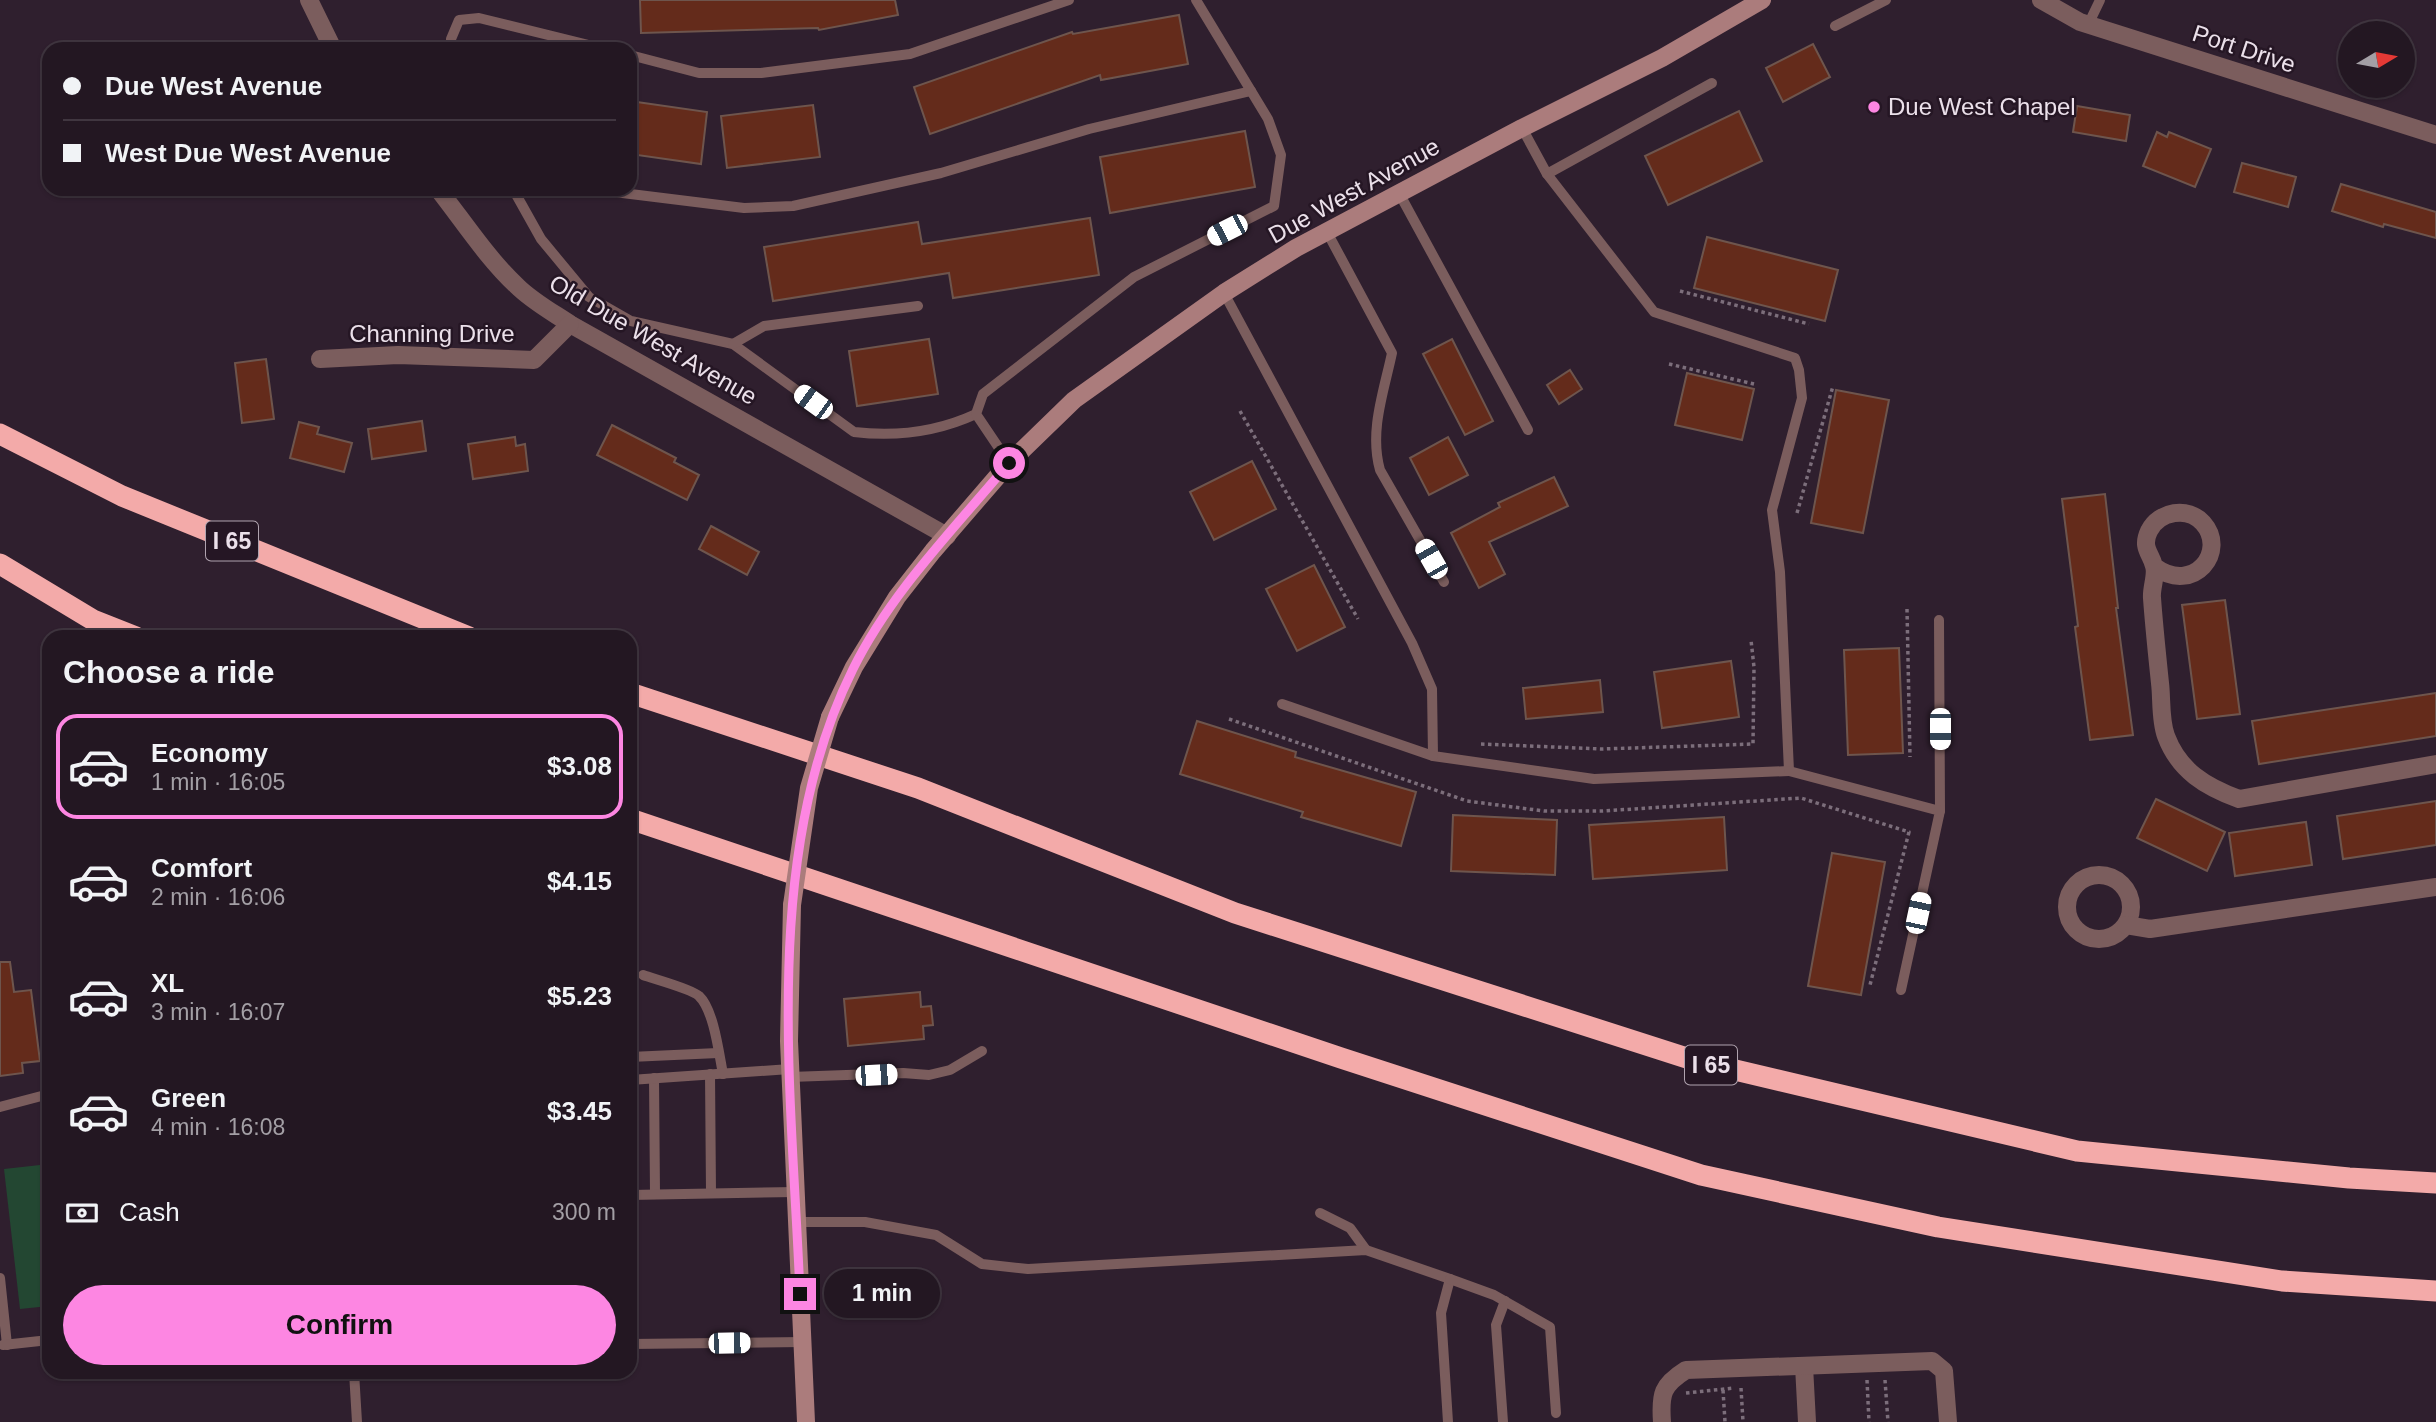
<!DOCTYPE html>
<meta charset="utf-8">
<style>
:root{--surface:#231722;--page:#2b202a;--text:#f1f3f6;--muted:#a39fa5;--line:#403640;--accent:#fd86e2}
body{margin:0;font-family:Arial,sans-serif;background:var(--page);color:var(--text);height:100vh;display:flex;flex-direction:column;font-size:26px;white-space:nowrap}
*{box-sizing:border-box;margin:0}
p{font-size:23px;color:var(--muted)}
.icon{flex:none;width:38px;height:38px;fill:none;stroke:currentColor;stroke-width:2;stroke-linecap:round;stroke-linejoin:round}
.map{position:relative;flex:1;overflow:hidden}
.drawer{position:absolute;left:42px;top:630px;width:595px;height:749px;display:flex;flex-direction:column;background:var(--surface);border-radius:21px;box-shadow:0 2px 5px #0004,0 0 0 2px var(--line)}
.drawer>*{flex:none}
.hud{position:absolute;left:42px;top:42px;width:595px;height:154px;border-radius:21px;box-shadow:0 2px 5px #0004,0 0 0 2px var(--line);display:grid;align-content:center;height:154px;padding:0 21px;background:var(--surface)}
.needle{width:46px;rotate:80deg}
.fabs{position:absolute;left:2338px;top:21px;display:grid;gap:14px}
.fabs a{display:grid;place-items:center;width:77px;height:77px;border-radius:50%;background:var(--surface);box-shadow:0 2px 5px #0004,0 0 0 2px var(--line);font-size:35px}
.end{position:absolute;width:32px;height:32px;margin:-16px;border:9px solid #fd86e2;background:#111;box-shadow:0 0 0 4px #111}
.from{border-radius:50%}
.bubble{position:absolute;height:49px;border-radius:24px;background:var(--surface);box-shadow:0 2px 5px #0004,0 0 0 2px var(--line);font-size:23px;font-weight:600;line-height:49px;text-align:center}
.car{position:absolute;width:21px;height:42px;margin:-21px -10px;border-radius:9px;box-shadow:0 0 5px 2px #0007;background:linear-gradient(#fff 24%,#345 0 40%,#fff 0 76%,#345 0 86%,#fff 0)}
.hud b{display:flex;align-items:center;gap:24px;height:66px;font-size:26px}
.hud b+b{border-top:2px solid var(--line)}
.hud i{width:18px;height:18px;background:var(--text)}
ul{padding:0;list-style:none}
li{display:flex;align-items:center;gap:21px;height:105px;margin:0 14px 10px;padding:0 7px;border:4px solid transparent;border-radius:21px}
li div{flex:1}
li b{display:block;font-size:26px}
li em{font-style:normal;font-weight:600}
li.selected{border-color:var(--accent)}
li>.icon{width:63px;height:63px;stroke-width:1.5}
h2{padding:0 21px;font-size:32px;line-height:84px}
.pay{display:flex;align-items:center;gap:18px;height:77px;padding:0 21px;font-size:26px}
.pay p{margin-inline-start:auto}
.cta{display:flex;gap:14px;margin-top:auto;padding:14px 21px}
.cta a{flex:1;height:80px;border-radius:42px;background:var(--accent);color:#111;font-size:28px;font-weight:600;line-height:80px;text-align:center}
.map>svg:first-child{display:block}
.green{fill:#234732}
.building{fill:#642b1b;stroke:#6e554d;stroke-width:2}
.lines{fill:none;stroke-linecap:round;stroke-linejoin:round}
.path{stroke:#7c6e7b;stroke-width:3.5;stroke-dasharray:3.5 3.5;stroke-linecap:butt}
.lane{stroke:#7b5d5d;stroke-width:10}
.street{stroke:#7b5d5d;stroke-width:18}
.secondary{stroke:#ab7c7c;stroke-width:18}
.highway{stroke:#f3aaa9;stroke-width:21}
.secondary-bridge{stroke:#ab7c7c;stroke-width:18}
.route{stroke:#fd86e2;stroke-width:9}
.poi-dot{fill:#fd86e2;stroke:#251624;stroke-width:2.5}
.labels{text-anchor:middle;stroke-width:5;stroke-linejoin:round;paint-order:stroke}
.shield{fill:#251624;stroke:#b0a3af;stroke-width:2}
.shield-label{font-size:23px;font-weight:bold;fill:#ebe0ea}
.street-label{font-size:24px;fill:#ebe0ea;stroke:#251624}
.poi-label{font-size:24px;fill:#ebe0ea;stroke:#251624;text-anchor:start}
</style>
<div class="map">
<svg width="2436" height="1422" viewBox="0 0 2436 1422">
<rect width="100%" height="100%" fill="#2f1f2e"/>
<path class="green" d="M49 1164V1306L20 1309 4 1169Z"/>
<g class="building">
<path d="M640 0H895L898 15 819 30 818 28 641 33Z"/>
<path d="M1179 15 1188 64 1101 80 1100 75 930 134 914 87 1072 32 1073 34Z"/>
<path d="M1813 44 1830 77 1783 102 1766 68Z"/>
<path d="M630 101 707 112 701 164 630 154Z"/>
<path d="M813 105 820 157 727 168 721 116Z"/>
<path d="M2077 106 2130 115 2126 141 2073 132Z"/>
<path d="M1739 111 1762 161 1668 205 1645 156Z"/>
<path d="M1245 131 1255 187 1110 213 1100 157Z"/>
<path d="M2157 132 2167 137 2169 132 2211 149 2195 187 2143 166Z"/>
<path d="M2242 163 2296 177 2288 207 2234 192Z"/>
<path d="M2341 184 2436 212V238L2384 224 2383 227 2332 211Z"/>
<path d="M1090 218 1099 275 953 298 949 273 773 301 764 247 918 222 922 244Z"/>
<path d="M1707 237 1838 270 1825 321 1694 288Z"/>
<path d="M929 339 938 394 857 406 849 351Z"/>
<path d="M1452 339 1493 421 1465 435 1423 354Z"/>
<path d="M266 359 274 419 242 423 235 363Z"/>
<path d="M1570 370 1582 389 1559 404 1547 385Z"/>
<path d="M1687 373 1754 389 1742 440 1675 425Z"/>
<path d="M1836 390 1889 400 1863 533 1811 523Z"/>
<path d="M422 421 426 451 372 459 368 429Z"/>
<path d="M299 422 319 427 317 434 352 443 344 472 290 458Z"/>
<path d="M612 425 676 458 674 462 699 475 687 500 597 455Z"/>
<path d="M515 437 516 446 525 444 528 471 473 479 468 444Z"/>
<path d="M1448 437 1468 475 1429 495 1410 458Z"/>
<path d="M1252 461 1276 509 1214 540 1190 492Z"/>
<path d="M1554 477 1568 506 1489 542 1505 574 1479 588 1451 533 1500 507 1498 503Z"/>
<path d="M2105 494 2118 608H2116L2133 735 2090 740 2075 627 2078 626 2062 499Z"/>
<path d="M711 526 759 552 747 575 699 549Z"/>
<path d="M1314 565 1345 627 1297 651 1266 589Z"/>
<path d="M2225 600 2240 714 2197 719 2182 605Z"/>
<path d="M1899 648 1903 753 1848 755 1844 650Z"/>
<path d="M1731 661 1739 717 1662 728 1654 672Z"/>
<path d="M1600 680 1603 712 1526 719 1523 688Z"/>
<path d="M2436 693V736L2259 764 2252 721Z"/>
<path d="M1197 721 1296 752 1295 757 1416 792 1401 846 1301 817 1303 812 1180 774Z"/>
<path d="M2156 799 2225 832 2207 871 2137 838Z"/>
<path d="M2436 801V845L2343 859 2337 816Z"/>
<path d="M1453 815 1557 820 1555 875 1451 871Z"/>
<path d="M1724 817 1727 870 1593 879 1589 825Z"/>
<path d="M2306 822 2312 865 2235 876 2229 833Z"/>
<path d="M1832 853 1885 862 1861 995 1808 986Z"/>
<path d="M0 962H10L14 992 31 990 40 1061 22 1063 23 1073 0 1076Z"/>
<path d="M920 992 921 1007 931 1006 933 1025 923 1026 924 1039 848 1046 844 999Z"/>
</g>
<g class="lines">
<g class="path">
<path d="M1680 291 1809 324"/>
<path d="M1669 364 1754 384"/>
<path d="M1240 411 1358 619"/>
<path d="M1797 513 1833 386"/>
<path d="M1907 609 1910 757"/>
<path d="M1229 719 1467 801 1544 811H1603L1801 798 1909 832 1870 985"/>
<path d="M1481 744 1602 749 1753 744 1754 667 1751 640"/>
<path d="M1867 1380 1869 1422"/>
<path d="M1885 1380 1888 1422"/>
<path d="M1741 1388 1743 1422"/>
<path d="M1723 1390 1725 1422"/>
<path d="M1686 1393 1734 1388"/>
</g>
<g class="lane">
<path d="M2088 25 2100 0"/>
<path d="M1835 26 1886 0"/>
<path d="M451 49V39L459 20 479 18 605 49"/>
<path d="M630 55 699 73H761L910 54 1069 0"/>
<path d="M1547 174 1712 83"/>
<path d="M513 189 541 239 589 297 631 321 733 344 854 432C896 437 937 432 976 414"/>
<path d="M590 189 744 208 793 206 941 173 1089 129 1251 91"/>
<path d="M1399 193 1528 430"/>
<path d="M1327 232 1392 353C1384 391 1369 431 1380 470L1444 582"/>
<path d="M1224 293 1412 643 1432 689 1433 756 1594 779 1789 771 1780 572 1772 510 1802 398 1799 370 1795 358 1654 312 1547 174 1522 128"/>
<path d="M733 344 764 326 918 306"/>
<path d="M1009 463 976 414 983 394 1134 277 1274 206 1281 155 1268 119 1196 0"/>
<path d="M1939 620 1940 811"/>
<path d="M1282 704 1433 756"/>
<path d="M1789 771 1940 811 1901 990"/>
<path d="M643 975C654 979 692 989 699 996 714 1010 719 1054 723 1074"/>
<path d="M630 1057 718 1053"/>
<path d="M710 1074 711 1193"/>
<path d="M790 1077 903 1073 929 1075 950 1070 982 1051"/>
<path d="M654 1078 655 1194"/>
<path d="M630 1080 790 1069"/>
<path d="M0 1107 49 1094"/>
<path d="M630 1195 796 1192"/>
<path d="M1320 1213 1350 1228 1366 1250"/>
<path d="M797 1222H865L936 1235 982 1264 1028 1269 1366 1250 1450 1279 1441 1313 1448 1422"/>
<path d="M0 1278 7 1345"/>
<path d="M1450 1279 1494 1295 1550 1327 1556 1413"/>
<path d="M630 1344 803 1342"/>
<path d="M3 1345 49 1340"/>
<path d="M354 1372 357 1422"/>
<path d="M1503 1422 1496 1325 1505 1301"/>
</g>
<g class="street">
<path d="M309 0 333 49"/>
<path d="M2041 0 2080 22 2436 135"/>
<path d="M438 189C464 222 487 258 517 286 532 301 552 312 570 324L947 536"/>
<path d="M320 359 398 355 534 360 570 324"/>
<path d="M2155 567C2194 595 2228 551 2203 523 2188 506 2159 511 2149 531 2141 548 2151 553 2154 566 2157 575 2151 588 2152 598 2154 626 2157 654 2160 683 2162 699 2160 720 2166 736 2179 771 2206 787 2239 799L2436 764"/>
<circle cx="2099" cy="907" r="32"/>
<path d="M2126 925 2150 929 2436 887"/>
<path d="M1804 1366 1807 1422"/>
<path d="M1662 1422C1660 1394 1662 1385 1686 1370L1932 1361 1944 1371 1948 1422"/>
</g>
<g class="secondary">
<path d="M830 717 854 667 897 597 933 551 1009 463 1074 400 1224 293 1296 248 1522 128 1662 58 1762 0"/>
<path d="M792 905 789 1041 806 1422"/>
</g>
<g class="highway">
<path d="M0 434 122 496 469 637"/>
<path d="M0 564 93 620 136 637"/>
<path d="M630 693 918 788 1235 913 1693 1060 2077 1151 2349 1178 2436 1183"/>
<path d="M630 819 1341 1058 1701 1175 1938 1227 2282 1281 2436 1291"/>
</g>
<path class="secondary-bridge" d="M792 905 809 788 830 717"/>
</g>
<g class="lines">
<path class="route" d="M800 1294C792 1092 760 856 853 669 891 592 954 529 1009 463"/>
</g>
<circle class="poi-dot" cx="1874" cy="107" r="7"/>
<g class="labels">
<g class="shield">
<rect x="206" y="521.5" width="52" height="39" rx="5"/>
<rect x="1685" y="1045.5" width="52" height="39" rx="5"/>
</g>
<g class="shield-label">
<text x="232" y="549">I 65</text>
<text x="1711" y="1073">I 65</text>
</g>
<g class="street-label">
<text transform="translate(2244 49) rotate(18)" y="8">Port Drive</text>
<text transform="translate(1354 191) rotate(-29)" y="8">Due West Avenue</text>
<text x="432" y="342">Channing Drive</text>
<text transform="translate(653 340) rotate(30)" y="8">Old Due West Avenue</text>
</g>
<g class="poi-label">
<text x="1888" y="115">Due West Chapel</text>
</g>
</g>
</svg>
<div class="fabs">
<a><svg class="needle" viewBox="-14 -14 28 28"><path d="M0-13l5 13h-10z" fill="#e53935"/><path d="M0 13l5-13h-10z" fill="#a39fa5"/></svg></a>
</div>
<i class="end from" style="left:1009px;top:463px"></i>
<i class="end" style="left:800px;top:1294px"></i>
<div class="bubble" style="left:824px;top:1269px;width:116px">1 min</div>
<i class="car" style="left:1227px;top:230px;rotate:243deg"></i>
<i class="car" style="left:813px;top:402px;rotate:306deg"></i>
<i class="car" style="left:1431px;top:559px;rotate:330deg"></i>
<i class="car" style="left:1940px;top:729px;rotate:180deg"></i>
<i class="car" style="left:1918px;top:913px;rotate:12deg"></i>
<i class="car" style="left:876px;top:1075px;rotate:87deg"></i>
<i class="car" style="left:729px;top:1343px;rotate:89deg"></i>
<div class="hud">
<b><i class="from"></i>Due West Avenue</b>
<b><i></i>West Due West Avenue</b>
</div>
<section class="drawer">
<h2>Choose a ride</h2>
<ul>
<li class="selected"><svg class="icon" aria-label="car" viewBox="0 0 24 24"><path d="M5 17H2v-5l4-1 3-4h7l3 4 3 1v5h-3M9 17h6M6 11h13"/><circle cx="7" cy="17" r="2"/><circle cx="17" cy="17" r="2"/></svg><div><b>Economy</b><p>1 min · 16:05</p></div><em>$3.08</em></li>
<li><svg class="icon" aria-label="car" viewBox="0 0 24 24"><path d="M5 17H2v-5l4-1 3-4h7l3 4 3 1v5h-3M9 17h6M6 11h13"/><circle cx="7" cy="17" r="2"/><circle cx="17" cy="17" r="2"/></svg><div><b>Comfort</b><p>2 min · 16:06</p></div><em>$4.15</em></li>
<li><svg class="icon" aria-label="car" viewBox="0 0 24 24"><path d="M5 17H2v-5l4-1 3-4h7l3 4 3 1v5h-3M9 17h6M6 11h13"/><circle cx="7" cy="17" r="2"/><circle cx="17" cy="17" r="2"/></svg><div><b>XL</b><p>3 min · 16:07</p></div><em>$5.23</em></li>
<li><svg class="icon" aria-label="car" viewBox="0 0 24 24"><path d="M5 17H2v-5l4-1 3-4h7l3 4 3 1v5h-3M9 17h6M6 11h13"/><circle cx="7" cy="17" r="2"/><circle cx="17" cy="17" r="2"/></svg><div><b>Green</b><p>4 min · 16:08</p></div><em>$3.45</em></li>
</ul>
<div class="pay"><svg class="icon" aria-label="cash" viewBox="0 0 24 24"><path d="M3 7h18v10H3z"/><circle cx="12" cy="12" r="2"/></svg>Cash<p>300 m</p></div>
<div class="cta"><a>Confirm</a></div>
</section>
</div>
